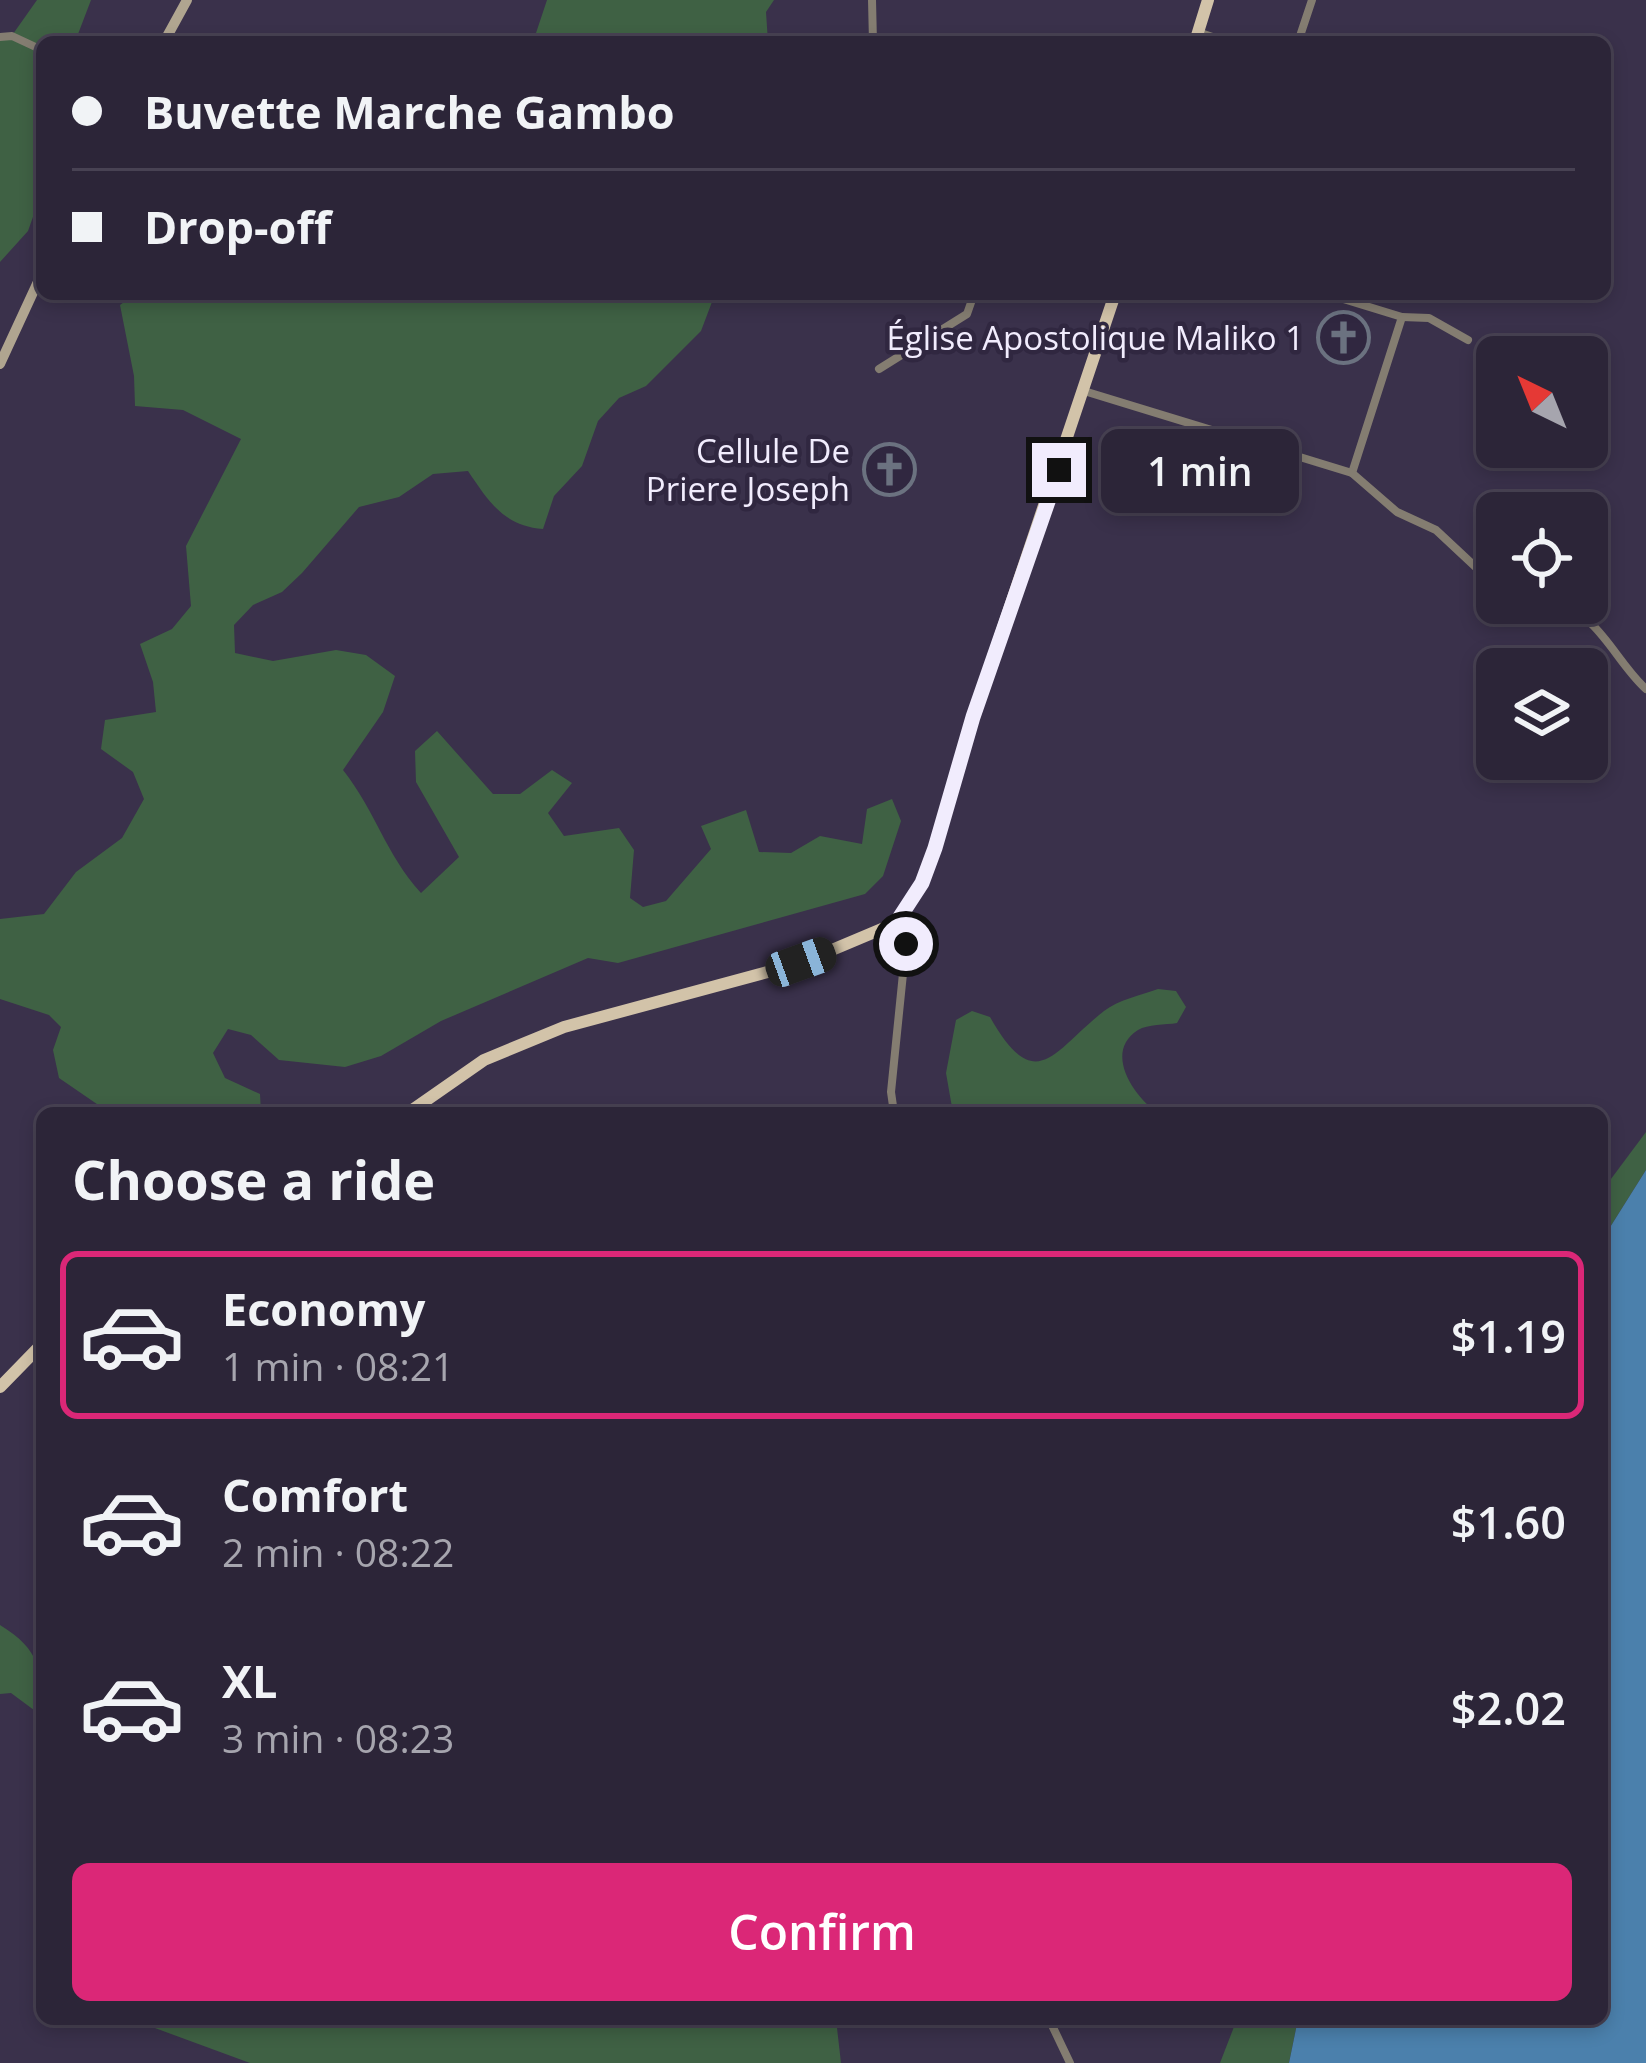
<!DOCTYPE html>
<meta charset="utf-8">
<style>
:root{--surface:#2c2538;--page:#342d40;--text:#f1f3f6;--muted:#a6a5ae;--line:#484253;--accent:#db2777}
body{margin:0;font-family:"Open Sans",sans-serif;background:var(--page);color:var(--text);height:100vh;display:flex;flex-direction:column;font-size:45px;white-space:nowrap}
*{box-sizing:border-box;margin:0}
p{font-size:39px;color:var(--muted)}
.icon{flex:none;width:66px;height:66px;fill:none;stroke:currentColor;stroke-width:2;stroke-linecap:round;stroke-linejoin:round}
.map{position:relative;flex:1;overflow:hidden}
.details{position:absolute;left:36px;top:1107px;width:1572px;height:918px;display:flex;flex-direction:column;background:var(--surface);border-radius:18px;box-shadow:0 6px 18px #0003,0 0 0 3px var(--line)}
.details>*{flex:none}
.banner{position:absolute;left:36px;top:36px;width:1575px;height:264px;border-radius:18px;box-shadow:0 6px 18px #0003,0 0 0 3px var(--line);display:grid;align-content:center;height:264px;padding:0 36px;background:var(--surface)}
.needle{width:78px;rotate:317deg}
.buttons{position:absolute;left:1476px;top:336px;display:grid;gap:24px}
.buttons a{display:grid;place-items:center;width:132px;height:132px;border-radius:18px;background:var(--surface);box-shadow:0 6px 18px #0003,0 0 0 3px var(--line);font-size:60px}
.end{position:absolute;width:54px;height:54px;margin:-27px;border:15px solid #f1ecfd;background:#111;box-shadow:0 0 0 6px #111}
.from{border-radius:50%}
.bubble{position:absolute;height:84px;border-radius:18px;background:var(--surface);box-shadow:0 6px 18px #0003,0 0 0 3px var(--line);font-size:39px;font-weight:600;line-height:84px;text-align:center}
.car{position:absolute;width:36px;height:72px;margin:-36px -18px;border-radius:15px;box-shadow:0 0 9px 3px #0007;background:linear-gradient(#222 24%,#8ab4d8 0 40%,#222 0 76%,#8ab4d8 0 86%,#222 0)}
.banner b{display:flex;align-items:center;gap:42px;height:114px;font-size:45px}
.banner b+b{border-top:3px solid var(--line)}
.banner i{width:30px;height:30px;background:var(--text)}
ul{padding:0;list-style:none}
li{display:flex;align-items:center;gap:36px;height:168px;margin:0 24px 18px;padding:0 12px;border:6px solid transparent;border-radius:18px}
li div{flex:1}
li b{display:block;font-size:45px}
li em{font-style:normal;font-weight:600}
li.current{border-color:var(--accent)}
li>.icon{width:108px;height:108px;stroke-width:1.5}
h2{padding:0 36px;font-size:54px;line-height:144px}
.button{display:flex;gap:24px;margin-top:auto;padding:24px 36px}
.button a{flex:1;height:138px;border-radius:18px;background:var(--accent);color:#fff;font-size:48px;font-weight:600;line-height:138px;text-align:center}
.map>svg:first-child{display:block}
.green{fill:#3f6144}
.water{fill:#4b80ac}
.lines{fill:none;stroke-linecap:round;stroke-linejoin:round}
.street{stroke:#847d71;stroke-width:8}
.secondary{stroke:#b0a590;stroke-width:10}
.primary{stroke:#d2c3a9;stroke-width:12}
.route{stroke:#f1ecfd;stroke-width:15}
.labels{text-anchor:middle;stroke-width:9;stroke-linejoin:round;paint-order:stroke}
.poi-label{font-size:33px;fill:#f1ecfd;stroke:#302740;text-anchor:end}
</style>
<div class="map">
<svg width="1646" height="2063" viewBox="0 0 1646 2063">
<rect width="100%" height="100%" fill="#3a314b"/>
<g class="green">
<path d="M37 0H91L75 42H42V118L34 137V214L28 231 0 262V35L13 34Z"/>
<path d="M547 0H774L766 12 768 42H533Z"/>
<path d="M135 294H715L701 331 646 386 619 398 598 421 582 466 554 496 543 529C504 526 489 502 468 471L433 474 399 497 359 507 302 573 282 592 253 605 234 625 235 653 273 661 336 650 366 655 395 676 383 712 343 770C376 812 385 853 421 893L459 857 416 782 415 751 437 731 493 794H520L552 770 572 783 548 813 564 836 619 828 634 850 630 898 643 907 666 901 711 849 701 826 746 810 759 852 791 853 820 836 862 844 867 809 892 799 901 821 883 876 865 894 618 963 588 958 441 1021 381 1056 345 1067 279 1060 251 1035 228 1029 213 1053 225 1078 260 1094 261 1113H110L59 1078 53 1050 61 1027 49 1015 0 999V919L44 914 76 872 122 838 144 799 133 772 101 749 105 720 156 712 153 682 140 644 172 629 191 606 186 546 241 439 183 410 135 406 134 376 120 305Z"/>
<path d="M1158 989 1176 991 1186 1007 1177 1023C1165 1025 1148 1024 1138 1030 1103 1052 1134 1097 1158 1113H953L946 1073 956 1020 972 1011 990 1017C1036 1098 1053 1051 1104 1011 1118 1000 1141 995 1158 989Z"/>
<path d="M1646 1132V1170L1602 1240V1191Z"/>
<path d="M0 1625C41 1650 42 1671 42 1716L11 1693 0 1694Z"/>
<path d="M108 2019H836L841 2063H250L144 2024Z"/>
<path d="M1237 2019H1298L1289 2063H1220Z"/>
</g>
<path class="water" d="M1646 1170V2063H1289L1298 2019H1602V1240Z"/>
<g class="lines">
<g class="street">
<path d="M872 0 873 42"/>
<path d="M1198 32 1227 42"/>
<path d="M0 37 12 36 42 50"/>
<path d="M1298 42 1312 0"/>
<path d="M1327 294 1402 317 1352 473"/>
<path d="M1402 317 1429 318 1468 340"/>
<path d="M879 369 967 314 974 294"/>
<path d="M1084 391 1352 473 1397 512 1436 530 1497 587"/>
<path d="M1556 603C1600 615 1615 661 1646 689"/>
<path d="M894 1113 891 1092 906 944 896 924"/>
<path d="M1049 2019 1070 2063"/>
</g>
<g class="secondary">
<path d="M164 42 187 0"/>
<path d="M0 364 42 273"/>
</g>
<g class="primary">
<path d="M1195 42 1208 0"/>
<path d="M408 1113 484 1060 564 1027 801 963 896 923 922 882 935 848 973 717 1115 294"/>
<path d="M0 1387 42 1344"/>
</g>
</g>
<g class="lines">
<path class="route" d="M906 944 896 923 922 883 935 848 973 717 1059 470"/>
</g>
<defs>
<symbol id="church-ring" viewBox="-11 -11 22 22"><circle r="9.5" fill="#302740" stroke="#6b7280" stroke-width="1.5"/><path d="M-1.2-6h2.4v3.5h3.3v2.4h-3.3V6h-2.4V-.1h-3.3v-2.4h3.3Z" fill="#6b7280"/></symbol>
</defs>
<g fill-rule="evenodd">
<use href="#church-ring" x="1314" y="308" width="59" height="59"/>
<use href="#church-ring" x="860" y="440" width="59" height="59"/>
</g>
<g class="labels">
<g class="poi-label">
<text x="1304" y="350">Église Apostolique Maliko 1</text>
<text x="850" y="463">Cellule De<tspan x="850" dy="38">Priere Joseph</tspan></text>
</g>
</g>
</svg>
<div class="buttons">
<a><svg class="needle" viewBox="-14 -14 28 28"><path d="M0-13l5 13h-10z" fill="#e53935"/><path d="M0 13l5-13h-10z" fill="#a6a5ae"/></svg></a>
<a><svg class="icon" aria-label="locate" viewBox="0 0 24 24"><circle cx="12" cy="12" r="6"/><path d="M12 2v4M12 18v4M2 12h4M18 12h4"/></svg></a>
<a><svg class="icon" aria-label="layers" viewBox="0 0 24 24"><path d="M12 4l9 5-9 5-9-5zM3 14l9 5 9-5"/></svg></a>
</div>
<i class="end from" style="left:906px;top:944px"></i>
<i class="end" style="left:1059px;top:470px"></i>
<div class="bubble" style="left:1101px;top:429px;width:198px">1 min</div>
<i class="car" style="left:801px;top:962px;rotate:70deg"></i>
<div class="banner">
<b><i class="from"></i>Buvette Marche Gambo</b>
<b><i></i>Drop-off</b>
</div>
<section class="details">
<h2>Choose a ride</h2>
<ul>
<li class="current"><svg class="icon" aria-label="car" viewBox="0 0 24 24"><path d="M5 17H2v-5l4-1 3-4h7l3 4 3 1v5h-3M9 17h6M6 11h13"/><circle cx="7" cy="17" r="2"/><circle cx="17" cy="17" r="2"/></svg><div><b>Economy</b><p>1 min · 08:21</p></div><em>$1.19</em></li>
<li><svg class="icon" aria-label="car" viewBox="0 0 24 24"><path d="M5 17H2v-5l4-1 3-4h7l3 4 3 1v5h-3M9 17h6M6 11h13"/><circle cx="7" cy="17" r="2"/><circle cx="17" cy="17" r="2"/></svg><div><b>Comfort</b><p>2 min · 08:22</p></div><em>$1.60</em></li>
<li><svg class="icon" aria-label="car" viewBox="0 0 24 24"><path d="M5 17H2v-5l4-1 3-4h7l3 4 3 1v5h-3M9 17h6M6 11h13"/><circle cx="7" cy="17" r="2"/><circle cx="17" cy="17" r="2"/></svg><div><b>XL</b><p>3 min · 08:23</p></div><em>$2.02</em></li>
</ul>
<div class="button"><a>Confirm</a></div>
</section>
</div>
